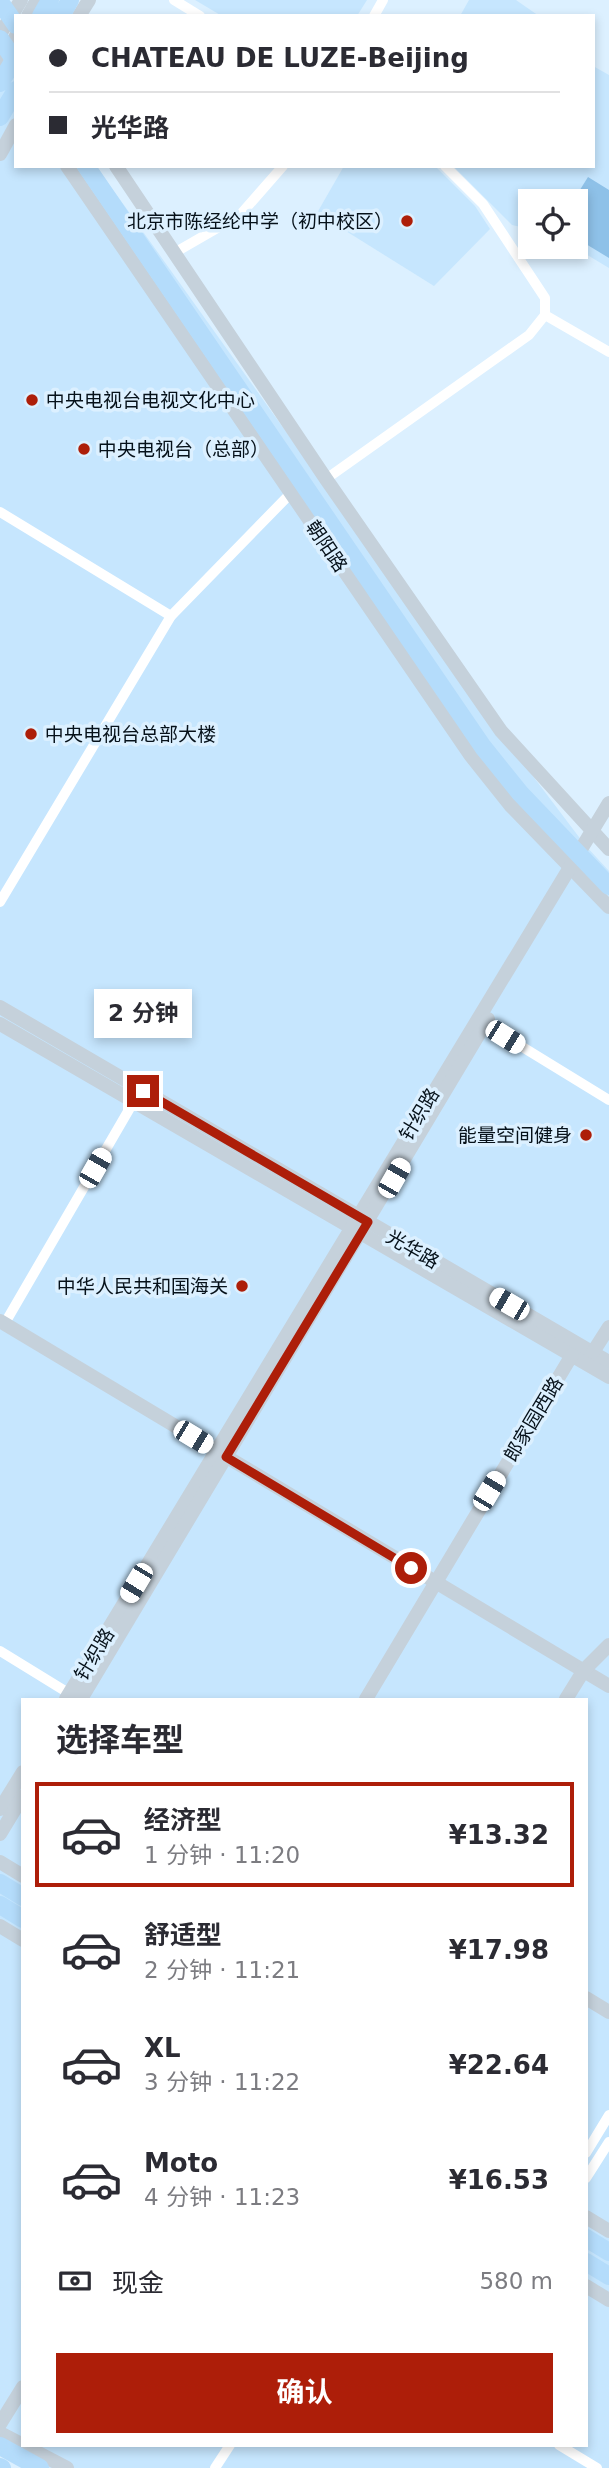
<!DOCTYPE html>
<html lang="zh">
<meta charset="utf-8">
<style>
:root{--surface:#fff;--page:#f7f7f7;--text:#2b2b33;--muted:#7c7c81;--line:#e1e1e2;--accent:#ad1e09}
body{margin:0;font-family:"DejaVu Sans","Noto Sans SC",sans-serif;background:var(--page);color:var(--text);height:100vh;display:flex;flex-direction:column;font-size:26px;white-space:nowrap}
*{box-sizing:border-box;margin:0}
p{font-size:23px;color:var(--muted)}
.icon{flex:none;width:38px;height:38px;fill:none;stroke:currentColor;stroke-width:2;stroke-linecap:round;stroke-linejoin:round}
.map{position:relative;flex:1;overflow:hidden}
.drawer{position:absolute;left:21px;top:1698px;width:567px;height:749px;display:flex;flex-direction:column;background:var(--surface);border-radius:0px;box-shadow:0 4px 10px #0003}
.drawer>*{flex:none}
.hud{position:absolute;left:14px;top:14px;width:581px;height:154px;border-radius:0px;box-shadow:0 4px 10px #0003;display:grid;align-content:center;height:154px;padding:0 35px;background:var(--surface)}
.buttons{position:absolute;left:518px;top:189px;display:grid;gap:14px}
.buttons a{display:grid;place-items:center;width:70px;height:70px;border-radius:0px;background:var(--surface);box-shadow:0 4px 10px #0003;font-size:35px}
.end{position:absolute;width:32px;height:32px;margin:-16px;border:9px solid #ad1e09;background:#fff;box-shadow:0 0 0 4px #fff}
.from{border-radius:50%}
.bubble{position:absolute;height:49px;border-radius:0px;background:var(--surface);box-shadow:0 4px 10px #0003;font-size:23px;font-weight:700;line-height:49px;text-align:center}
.car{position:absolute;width:21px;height:42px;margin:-21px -10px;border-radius:9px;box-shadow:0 0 5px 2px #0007;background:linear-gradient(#fff 24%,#345 0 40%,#fff 0 76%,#345 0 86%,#fff 0)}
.hud b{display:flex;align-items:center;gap:24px;height:66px;font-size:26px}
.hud b+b{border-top:2px solid var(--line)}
.hud i{width:18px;height:18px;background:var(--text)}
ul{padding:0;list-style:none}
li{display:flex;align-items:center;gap:21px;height:105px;margin:0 14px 10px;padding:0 21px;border:4px solid transparent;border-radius:0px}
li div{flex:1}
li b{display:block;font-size:26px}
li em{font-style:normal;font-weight:700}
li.on{border-color:var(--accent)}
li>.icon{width:63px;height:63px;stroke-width:1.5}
h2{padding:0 35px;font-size:32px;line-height:84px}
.pay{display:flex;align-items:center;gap:18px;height:77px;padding:0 35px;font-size:26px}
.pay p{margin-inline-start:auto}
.button{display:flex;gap:14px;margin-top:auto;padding:14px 35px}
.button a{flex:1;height:80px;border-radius:0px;background:var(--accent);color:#fff;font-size:28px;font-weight:700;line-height:80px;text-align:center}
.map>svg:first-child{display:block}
.built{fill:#c6e6fe;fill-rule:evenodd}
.green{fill:#8ec1e8}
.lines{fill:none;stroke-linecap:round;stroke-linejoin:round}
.street{stroke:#fff;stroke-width:10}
.secondary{stroke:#c5d1db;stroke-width:14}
.highway{stroke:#b4dcfb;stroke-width:18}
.route{stroke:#ad1e09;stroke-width:9}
.poi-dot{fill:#ad1e09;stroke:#dcf0ff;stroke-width:2.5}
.labels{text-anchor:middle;stroke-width:7;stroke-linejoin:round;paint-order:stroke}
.poi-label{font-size:19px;fill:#06111a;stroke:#dcf0ff;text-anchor:end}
.street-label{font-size:19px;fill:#06111a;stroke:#dcf0ff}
</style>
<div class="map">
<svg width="609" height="2468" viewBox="0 0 609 2468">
<rect width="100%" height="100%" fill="#dcf0ff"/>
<g class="built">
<path d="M195 0H367L357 16H222Z"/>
<path d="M469 0H516L539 16H460Z"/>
<path d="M0 37 16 55V166H96L520 759 585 845 609 871V2468H40L0 2447ZM23 1699H586V2445H23Z"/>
<path d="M593 66 609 75V268L574 247 576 201H530V229L512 225 453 166H593Z"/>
<path d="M344 166H435L475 206 490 229 434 286 317 213Z"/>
</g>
<path class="green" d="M588 177 609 190V258L576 238V201H573Z"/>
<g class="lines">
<g class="street">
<path d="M174 0 200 16"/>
<path d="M374 16 383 0"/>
<path d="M445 166 483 204 545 298V315"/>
<path d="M174 253 240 215 283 166"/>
<path d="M326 479 529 335 545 315 609 352"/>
<path d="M0 512 171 616"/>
<path d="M0 902 171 616 291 493"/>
<path d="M480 1021 609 1100"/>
<path d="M5 1323 134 1101"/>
<path d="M0 1651 70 1694"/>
<path d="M586 2153 609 2115"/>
<path d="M586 2178 609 2142"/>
<path d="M559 2445 597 2468"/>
<path d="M215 2468 230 2445"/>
</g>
<g class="secondary">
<path d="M28 16 37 0"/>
<path d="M79 16 89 0"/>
<path d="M0 34 21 0"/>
<path d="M0 63 16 36"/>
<path d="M0 154 16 125"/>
<path d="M67 166 471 756 510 805 609 907"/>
<path d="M116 166 326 479 501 731 609 849"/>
<path d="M0 1007 609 1362"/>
<path d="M0 1024 609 1377"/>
<path d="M0 1321 609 1686"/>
<path d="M593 1352 609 1327"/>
<path d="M66 1699 609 803"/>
<path d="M81 1699 488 1019"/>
<path d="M366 1699 572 1355"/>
<path d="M566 1699 584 1670 609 1645"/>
<path d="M0 1809 23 1772"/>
<path d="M0 1834 23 1796"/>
<path d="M0 1862 23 1876"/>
<path d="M0 1926 23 1940"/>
<path d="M586 1998 609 2012"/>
<path d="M586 2217 609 2231"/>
<path d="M586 2286 609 2300"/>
<path d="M0 2424 23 2387"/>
<path d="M0 2433 67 2468"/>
</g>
<g class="highway">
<path d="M0 2 16 25"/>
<path d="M41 16 50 0"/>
<path d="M61 16 70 0"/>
<path d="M0 39 16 62"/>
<path d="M0 83 16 57"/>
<path d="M0 117 16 90"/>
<path d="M86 166 483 747 520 793 609 886"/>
<path d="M0 1883 23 1897"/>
<path d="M0 1905 23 1919"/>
<path d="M586 2238 609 2252"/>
<path d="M586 2262 609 2276"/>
<path d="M0 2446 40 2468"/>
<path d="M0 2467 2 2468"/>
</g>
</g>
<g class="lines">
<path class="route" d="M143 1091 368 1222 226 1457 411 1568"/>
</g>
<g class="poi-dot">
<circle cx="407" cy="221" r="7"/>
<circle cx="32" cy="400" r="7"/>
<circle cx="84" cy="449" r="7"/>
<circle cx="31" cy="734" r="7"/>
<circle cx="586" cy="1135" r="7"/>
<circle cx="242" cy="1286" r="7"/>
</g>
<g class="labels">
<g class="poi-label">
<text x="393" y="228">北京市陈经纶中学（初中校区）</text>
<text x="46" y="407" text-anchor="start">中央电视台电视文化中心</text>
<text x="98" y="456" text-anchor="start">中央电视台（总部）</text>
<text x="45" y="741" text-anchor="start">中央电视台总部大楼</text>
<text x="572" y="1142">能量空间健身</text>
<text x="228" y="1293">中华人民共和国海关</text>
</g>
<g class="street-label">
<text transform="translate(327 546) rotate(56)" y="7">朝阳路</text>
<text transform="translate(419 1114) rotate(-59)" y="7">针织路</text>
<text transform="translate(413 1249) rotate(30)" y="7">光华路</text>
<text transform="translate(533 1419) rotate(-59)" y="7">郎家园西路</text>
<text transform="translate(94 1654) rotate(-59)" y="7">针织路</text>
</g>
</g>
</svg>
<div class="buttons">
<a><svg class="icon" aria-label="locate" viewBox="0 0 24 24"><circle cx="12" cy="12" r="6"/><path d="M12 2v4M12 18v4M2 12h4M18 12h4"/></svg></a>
</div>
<i class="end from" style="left:411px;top:1568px"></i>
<i class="end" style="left:143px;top:1091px"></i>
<div class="bubble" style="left:94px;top:989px;width:98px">2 分钟</div>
<i class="car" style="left:505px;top:1037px;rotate:122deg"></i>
<i class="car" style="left:95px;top:1168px;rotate:30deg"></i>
<i class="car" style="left:394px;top:1178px;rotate:30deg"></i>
<i class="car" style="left:509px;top:1304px;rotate:300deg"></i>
<i class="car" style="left:193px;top:1437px;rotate:121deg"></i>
<i class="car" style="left:489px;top:1491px;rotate:31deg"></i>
<i class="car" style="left:136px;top:1583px;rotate:211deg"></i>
<div class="hud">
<b><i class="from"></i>CHATEAU DE LUZE-Beijing</b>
<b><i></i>光华路</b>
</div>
<section class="drawer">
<h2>选择车型</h2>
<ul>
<li class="on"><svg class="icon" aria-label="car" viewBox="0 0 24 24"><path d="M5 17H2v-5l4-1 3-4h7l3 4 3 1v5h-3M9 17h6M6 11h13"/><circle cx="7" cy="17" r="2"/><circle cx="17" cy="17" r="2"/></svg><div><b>经济型</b><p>1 分钟 · 11:20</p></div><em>¥13.32</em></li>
<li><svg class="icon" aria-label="car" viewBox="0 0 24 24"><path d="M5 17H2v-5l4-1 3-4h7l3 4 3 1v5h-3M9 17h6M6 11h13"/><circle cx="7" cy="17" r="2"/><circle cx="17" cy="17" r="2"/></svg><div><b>舒适型</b><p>2 分钟 · 11:21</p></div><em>¥17.98</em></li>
<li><svg class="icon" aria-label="car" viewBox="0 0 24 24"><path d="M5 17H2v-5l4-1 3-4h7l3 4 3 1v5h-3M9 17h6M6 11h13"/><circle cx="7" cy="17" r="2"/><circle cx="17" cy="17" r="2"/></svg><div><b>XL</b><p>3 分钟 · 11:22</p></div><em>¥22.64</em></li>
<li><svg class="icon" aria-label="car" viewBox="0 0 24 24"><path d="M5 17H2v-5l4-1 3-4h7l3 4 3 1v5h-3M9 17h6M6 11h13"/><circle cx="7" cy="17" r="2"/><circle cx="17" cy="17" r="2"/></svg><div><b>Moto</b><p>4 分钟 · 11:23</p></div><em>¥16.53</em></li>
</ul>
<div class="pay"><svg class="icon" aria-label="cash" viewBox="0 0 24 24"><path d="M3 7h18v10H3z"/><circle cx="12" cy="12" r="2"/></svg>现金<p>580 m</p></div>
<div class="button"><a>确认</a></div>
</section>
</div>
